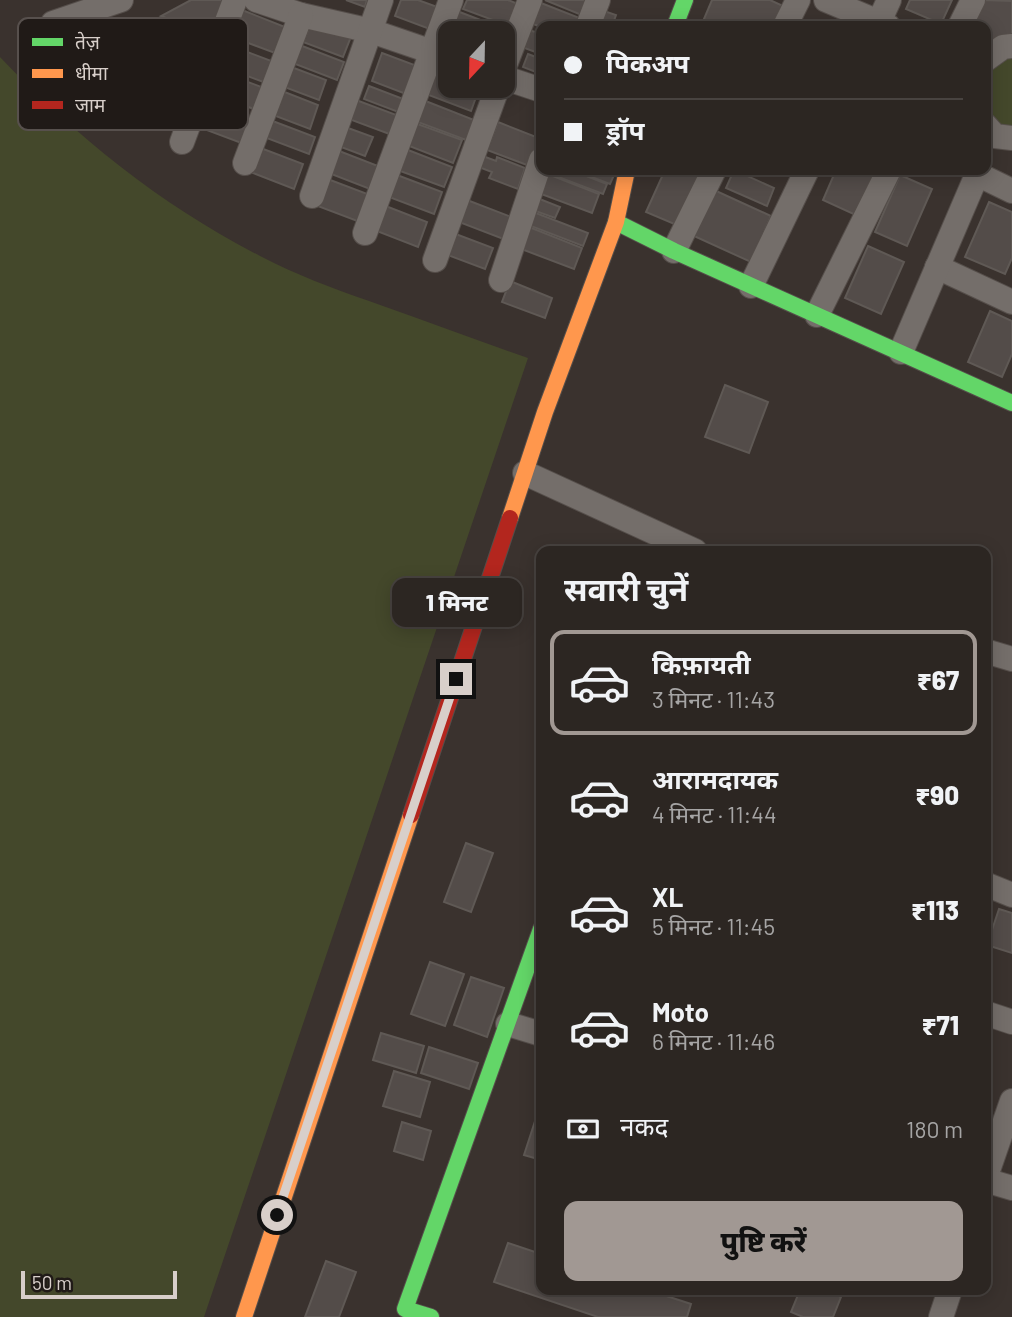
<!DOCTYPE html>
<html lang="hi">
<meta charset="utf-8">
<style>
:root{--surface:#2c2622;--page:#38322f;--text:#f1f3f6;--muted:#a6a5a5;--line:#484340;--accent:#a19893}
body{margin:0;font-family:Barlow,"Noto Sans Devanagari",sans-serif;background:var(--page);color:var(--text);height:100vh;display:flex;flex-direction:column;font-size:26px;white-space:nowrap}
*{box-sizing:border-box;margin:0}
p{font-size:23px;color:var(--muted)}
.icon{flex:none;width:38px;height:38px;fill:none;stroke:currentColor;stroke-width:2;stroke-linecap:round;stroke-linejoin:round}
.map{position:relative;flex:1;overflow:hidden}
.sheet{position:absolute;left:536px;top:546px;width:455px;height:749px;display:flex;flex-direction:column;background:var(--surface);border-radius:14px;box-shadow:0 4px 18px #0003,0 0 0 2px var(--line)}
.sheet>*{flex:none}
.top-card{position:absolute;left:536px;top:21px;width:455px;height:154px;border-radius:14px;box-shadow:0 4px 18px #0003,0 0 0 2px var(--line);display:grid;align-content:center;height:154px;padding:0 28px;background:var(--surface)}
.needle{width:46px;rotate:202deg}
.fabs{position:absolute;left:438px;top:21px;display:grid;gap:14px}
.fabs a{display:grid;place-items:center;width:77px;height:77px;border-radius:14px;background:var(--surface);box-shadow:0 4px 18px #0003,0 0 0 2px var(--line);font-size:35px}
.scale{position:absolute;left:21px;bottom:18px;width:156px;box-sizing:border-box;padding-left:7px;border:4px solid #d8cfca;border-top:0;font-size:19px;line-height:24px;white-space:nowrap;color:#d8cfca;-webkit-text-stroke:5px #201a17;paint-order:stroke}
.end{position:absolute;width:32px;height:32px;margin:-16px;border:9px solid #d8cfca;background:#111;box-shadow:0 0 0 4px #111}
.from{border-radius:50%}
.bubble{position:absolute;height:49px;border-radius:14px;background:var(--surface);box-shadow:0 4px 18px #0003,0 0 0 2px var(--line);font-size:23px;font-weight:800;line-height:49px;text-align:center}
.top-card b{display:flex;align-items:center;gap:24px;height:66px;font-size:26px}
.top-card b+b{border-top:2px solid var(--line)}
.top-card i{width:18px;height:18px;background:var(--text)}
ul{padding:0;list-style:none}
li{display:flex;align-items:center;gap:21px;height:105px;margin:0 14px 10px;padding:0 14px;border:4px solid transparent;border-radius:14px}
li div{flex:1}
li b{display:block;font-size:26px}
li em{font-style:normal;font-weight:800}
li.active{border-color:var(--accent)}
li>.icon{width:63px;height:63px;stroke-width:1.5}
h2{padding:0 28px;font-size:32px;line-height:84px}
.pay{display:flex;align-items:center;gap:18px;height:77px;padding:0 28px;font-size:26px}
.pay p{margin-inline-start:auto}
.action{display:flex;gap:14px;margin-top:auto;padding:14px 28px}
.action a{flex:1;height:80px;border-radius:14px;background:var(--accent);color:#111;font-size:28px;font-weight:800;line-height:80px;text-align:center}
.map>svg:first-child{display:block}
.green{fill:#44482b}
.building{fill:#534c49;stroke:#5f5955;stroke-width:2}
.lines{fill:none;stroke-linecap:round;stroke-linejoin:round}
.street-casing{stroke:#554e4a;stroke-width:26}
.fast-casing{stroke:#554e4a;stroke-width:18}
.slow-casing{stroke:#554e4a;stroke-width:18}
.jam-casing{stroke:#554e4a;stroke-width:18}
.street{stroke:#746e6a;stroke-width:24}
.fast{stroke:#63d668;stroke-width:16}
.slow{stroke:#ff974d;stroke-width:16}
.jam{stroke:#b3261e;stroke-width:16}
.route{stroke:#d8cfca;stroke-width:9}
.key{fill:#201a17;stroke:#57504d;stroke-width:2}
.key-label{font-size:19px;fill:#d8cfca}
</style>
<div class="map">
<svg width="1012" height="1317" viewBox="0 0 1012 1317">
<rect width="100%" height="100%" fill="#3a322e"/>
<g class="green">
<path d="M1012 54V127L993 122 985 95 993 57Z"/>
<path d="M0 57C80 141 170 212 274 263 309 280 346 293 383 306 431 323 479 341 528 358L204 1317H0Z"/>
</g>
<g class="building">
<path d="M191 0H227L213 36 161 16Z"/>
<path d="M346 0H367L365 7Z"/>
<path d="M401 0H418L443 9 435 31 395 16Z"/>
<path d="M467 0H508L518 4 509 26 463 9Z"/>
<path d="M545 0H590L584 16Z"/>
<path d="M712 0H770L783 6 774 26H701Z"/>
<path d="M910 0H952L941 24 906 9Z"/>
<path d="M983 0 1012 1V35L985 41V26H971Z"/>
<path d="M541 3 582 19 579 26 541 27 533 24Z"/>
<path d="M242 10 285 27 275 53 232 37Z"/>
<path d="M457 11 509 31 502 49V33H450Z"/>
<path d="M604 11 616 15 612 26H598Z"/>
<path d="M312 21 352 34 343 57 303 42Z"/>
<path d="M526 29 541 34V54L519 46Z"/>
<path d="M297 44 344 62 337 80 290 62Z"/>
<path d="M234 47 274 62 266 83 226 68Z"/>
<path d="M382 53 417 66 406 94 372 81Z"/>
<path d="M528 54 541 59V74L523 67Z"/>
<path d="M286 65 326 80 319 100 279 85Z"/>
<path d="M437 67 450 72V86H480L471 111 426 94Z"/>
<path d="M221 72 264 88 257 110 213 95Z"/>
<path d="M369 86 406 100 401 113 364 99Z"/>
<path d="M282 91 318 105 310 129 273 115Z"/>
<path d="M356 100 399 116 392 135 349 119Z"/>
<path d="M423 100 474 120 466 140 415 121Z"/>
<path d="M211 109 251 125 244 144 204 129Z"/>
<path d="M270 120 315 137 309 154 264 137Z"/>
<path d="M412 122 462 140 453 163 404 144Z"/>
<path d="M498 122 541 139V152L535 168 487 150Z"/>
<path d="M348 128 373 137 365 156 341 147Z"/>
<path d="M258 147 303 164 294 189 248 171Z"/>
<path d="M334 149 378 166 370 189 326 172Z"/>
<path d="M408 150 452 167 444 187 400 171Z"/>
<path d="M480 155 496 161 497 157 525 168 518 189 489 178 492 172 476 166Z"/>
<path d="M555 170H571L607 184 603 194 553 175Z"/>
<path d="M573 170H601L614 175 610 184Z"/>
<path d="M665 170H704L679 226 646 212Z"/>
<path d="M734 170 774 188 767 206 726 188Z"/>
<path d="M836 170H881L860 217 823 200Z"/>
<path d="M540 171 599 194 592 213 533 191Z"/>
<path d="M397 175 442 192 434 214 389 197Z"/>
<path d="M900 175 932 189 907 246 875 232Z"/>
<path d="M325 178 370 195 360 222 315 205Z"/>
<path d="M714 190 771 216 751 262 694 236Z"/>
<path d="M532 196 560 207 555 218 527 208Z"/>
<path d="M467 200 514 218 506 240 459 222Z"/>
<path d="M989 202 1012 212V258L1005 274 965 257Z"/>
<path d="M378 203 427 222 418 247 369 228Z"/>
<path d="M528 210 588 233 583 246 523 223Z"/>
<path d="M524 225 582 248 574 269 516 247Z"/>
<path d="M453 233 493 248 485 269 445 254Z"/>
<path d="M868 246 904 262 881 314 845 298Z"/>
<path d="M510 281 552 298 545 318 502 302Z"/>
<path d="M990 311 1012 321V354L1002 377 968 362Z"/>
<path d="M725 385 768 402 749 453 705 437Z"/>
<path d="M466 843 493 853 471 912 444 902Z"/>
<path d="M999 909 1012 913V953L987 945Z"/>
<path d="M430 962 464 974 445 1026 411 1014Z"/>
<path d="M471 977 504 988 487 1037 454 1025Z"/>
<path d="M381 1033 424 1046 416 1073 373 1060Z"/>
<path d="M429 1047 478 1063 469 1089 421 1073Z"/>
<path d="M394 1071 430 1082 420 1117 383 1106Z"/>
<path d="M536 1118 541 1120V1160L524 1155Z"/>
<path d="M402 1122 431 1131 423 1160 394 1151Z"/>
<path d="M508 1243 541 1254V1290H648L691 1304 687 1317H598L494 1282Z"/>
<path d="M326 1261 356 1272 339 1317H305Z"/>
<path d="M800 1290H824L841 1297 833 1317H803L791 1312Z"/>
</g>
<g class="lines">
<defs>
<g id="street">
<path d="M256 0 301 15 371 31 450 58"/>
<path d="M826 0 888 26"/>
<path d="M53 23 121 0"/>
<path d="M588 26 598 0"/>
<path d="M785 26 798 0"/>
<path d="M877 26 889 0"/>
<path d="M960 26 973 0"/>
<path d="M985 60 1003 47 1012 46"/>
<path d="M502 73 530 0"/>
<path d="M502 77 541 90"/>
<path d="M985 125 995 136 1012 138"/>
<path d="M182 142 235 0"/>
<path d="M245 163 301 15"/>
<path d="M977 174 1012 191"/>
<path d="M312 196 381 0"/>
<path d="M365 233 451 0"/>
<path d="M674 251 714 170"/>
<path d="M435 260 498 86"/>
<path d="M937 267 1012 302"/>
<path d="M501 280 541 160"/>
<path d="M751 286 807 170"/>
<path d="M817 315 889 170"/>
<path d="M901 352 979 170"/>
<path d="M525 473 695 551"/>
<path d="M985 651 1012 659"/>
<path d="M985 884 1012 895"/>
<path d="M985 1013 1012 1022"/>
<path d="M508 1024 541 1034"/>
<path d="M985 1179 1012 1101"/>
<path d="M985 1180 1012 1188"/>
<path d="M941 1317 950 1290"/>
</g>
<g id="fast">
<path d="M675 26 685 0"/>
<path d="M616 222 674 251 1012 403"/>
<path d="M431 1317 405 1309 541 929"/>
</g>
<g id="slow">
<path d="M510 518 545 412 616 222 627 170"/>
<path d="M244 1317 411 815"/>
</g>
<path id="jam" d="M411 815 510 518"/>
</defs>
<use href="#street" class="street-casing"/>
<use href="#fast" class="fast-casing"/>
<use href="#slow" class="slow-casing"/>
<use href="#jam" class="jam-casing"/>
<use href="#street" class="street"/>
<use href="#fast" class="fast"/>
<use href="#slow" class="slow"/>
<use href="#jam" class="jam"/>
</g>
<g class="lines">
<path class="route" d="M277 1215 456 679"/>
</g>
<rect x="18" y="18" width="230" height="112" rx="10" class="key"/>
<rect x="32" y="38" width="31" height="8" fill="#63d668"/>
<rect x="32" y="69" width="31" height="9" fill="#ff974d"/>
<rect x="32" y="101" width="31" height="8" fill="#b3261e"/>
<g class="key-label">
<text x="75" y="49">तेज़</text>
<text x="75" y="80">धीमा</text>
<text x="75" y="112">जाम</text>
</g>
</svg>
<div class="fabs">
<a><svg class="needle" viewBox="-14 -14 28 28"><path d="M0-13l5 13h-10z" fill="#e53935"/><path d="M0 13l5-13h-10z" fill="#a6a5a5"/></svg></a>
</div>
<div class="scale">50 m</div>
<i class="end from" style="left:277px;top:1215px"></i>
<i class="end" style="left:456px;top:679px"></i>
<div class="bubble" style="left:392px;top:578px;width:130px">1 मिनट</div>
<div class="top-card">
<b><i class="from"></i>पिकअप</b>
<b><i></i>ड्रॉप</b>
</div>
<section class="sheet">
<h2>सवारी चुनें</h2>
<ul>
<li class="active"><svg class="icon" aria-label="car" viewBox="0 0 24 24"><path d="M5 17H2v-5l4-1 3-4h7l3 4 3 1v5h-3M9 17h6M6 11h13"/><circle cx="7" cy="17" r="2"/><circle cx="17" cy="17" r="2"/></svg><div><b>किफ़ायती</b><p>3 मिनट · 11:43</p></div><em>₹67</em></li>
<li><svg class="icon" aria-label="car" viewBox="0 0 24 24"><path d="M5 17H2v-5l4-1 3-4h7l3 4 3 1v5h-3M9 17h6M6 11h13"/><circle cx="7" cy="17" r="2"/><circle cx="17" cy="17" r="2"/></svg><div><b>आरामदायक</b><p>4 मिनट · 11:44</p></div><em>₹90</em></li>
<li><svg class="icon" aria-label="car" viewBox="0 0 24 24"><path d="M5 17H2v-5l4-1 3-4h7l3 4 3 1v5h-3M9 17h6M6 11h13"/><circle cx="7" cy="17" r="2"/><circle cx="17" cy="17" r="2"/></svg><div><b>XL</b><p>5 मिनट · 11:45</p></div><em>₹113</em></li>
<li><svg class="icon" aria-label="car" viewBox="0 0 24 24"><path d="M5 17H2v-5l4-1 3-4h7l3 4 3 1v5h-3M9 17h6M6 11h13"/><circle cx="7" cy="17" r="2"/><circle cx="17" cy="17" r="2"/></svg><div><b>Moto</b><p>6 मिनट · 11:46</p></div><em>₹71</em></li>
</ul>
<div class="pay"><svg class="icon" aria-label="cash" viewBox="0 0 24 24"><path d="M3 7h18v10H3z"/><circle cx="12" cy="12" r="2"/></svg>नकद<p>180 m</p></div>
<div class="action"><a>पुष्टि करें</a></div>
</section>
</div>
